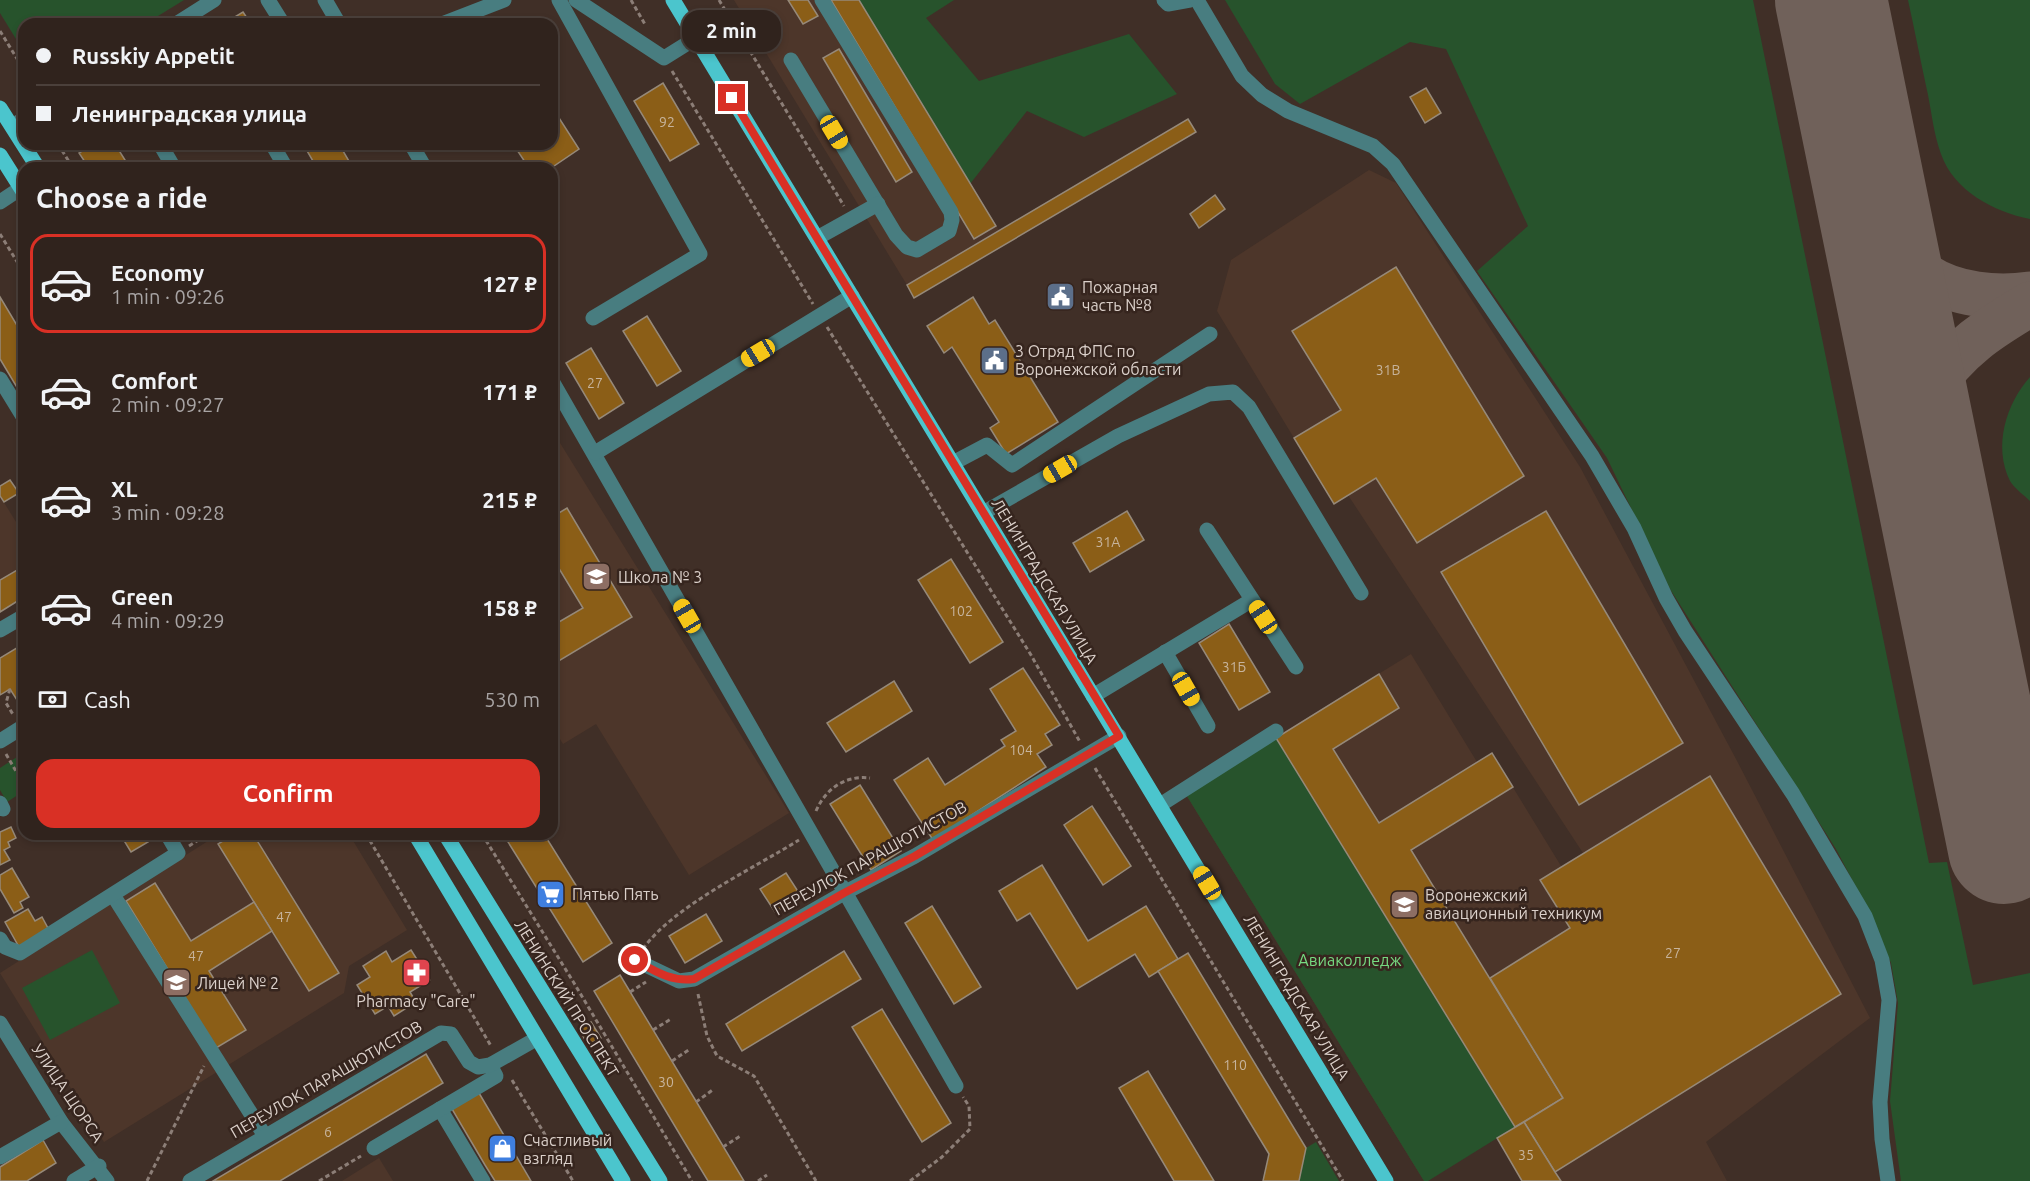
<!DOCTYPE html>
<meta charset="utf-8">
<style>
:root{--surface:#30231d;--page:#382b26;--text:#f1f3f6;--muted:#a8a4a4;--line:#4b403b;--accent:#d93025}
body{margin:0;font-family:Ubuntu,sans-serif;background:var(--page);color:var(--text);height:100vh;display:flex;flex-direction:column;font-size:22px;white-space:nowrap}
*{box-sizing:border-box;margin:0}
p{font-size:20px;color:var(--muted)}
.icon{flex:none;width:33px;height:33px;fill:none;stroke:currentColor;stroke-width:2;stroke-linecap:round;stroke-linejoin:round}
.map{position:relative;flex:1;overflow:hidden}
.details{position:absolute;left:18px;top:162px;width:540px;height:678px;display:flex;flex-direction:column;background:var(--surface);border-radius:18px;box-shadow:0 3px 9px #0003,0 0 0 2px var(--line)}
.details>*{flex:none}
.banner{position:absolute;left:18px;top:18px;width:540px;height:132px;border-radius:18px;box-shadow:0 3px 9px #0003,0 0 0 2px var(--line);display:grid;align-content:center;height:132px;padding:0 18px;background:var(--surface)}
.end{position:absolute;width:27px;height:27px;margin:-14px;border:8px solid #d93025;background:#fff;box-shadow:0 0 0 3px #fff}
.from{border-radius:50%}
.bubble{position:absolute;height:42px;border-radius:18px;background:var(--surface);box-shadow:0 3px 9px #0003,0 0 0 2px var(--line);font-size:20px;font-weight:700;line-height:42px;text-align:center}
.car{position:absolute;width:18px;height:36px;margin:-18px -9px;border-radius:8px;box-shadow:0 0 4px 2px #0007;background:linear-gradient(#f5c518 24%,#345 0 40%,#f5c518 0 76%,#345 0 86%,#f5c518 0)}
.banner b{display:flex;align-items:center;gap:21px;height:57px;font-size:22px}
.banner b+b{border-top:2px solid var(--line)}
.banner i{width:15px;height:15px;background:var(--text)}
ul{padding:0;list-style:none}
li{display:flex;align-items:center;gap:18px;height:99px;margin:0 12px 9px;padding:0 6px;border:3px solid transparent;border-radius:18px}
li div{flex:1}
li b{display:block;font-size:22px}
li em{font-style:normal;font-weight:700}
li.active{border-color:var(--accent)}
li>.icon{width:54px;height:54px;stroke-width:1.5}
h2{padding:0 18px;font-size:27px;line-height:72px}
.pay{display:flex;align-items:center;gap:15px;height:66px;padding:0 18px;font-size:22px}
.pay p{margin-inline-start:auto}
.primary-button{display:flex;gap:12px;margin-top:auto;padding:12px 18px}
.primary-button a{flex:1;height:69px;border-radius:18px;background:var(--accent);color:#fff;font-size:24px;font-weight:700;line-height:69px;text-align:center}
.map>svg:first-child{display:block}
.built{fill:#4d362a}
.green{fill:#27532c}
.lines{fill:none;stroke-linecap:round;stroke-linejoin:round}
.taxiway{stroke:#70615a;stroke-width:45}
.runway{stroke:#70615a;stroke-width:112}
.building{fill:#8b5e17;stroke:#968979;stroke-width:1.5}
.path{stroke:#8c7e77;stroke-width:3;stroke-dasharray:4.5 3;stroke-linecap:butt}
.minor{stroke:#487d80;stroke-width:15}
.major{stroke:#4bc5cd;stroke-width:15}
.route{stroke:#d93025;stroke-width:8}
.labels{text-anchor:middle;stroke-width:5;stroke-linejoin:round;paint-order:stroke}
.number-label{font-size:14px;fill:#c7b49d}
.poi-label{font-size:16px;fill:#dbd0ca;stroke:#36251e;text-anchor:start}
.street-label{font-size:16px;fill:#dbd0ca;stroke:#36251e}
.park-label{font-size:16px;fill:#76da81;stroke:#36251e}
</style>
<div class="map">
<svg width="2030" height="1181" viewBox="0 0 2030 1181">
<rect width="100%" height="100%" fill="#402f27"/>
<g class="built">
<path d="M734 0H859L999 230 907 285Z"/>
<path d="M1369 170 1396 183 1580 467 1736 759 1870 1018 1706 1142 1727 1181H1522L1497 1138 1424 1181 1185 793 1411 654 1477 762 1492 753 1561 866 1583 853 1348 495 1334 504 1217 311 1231 260Z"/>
<path d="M552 430 789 813 689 875 596 724 563 744 552 726Z"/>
<path d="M0 496 24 535V566L0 580Z"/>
<path d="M219 834H349L407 930 349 966 344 993 104 1142 0 973Z"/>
<path d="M379 1158 393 1181H342Z"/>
</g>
<g class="green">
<path d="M0 0H184L145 24H24V52L0 13Z"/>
<path d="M859 0H954L926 18 979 81 1129 34 1177 94 1084 137 1027 111 970 184Z"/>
<path d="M1225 0H1753L1929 863 1947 862 1973 985 2030 973V1181H1901L1890 1101 1898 1003 1891 963 1869 912 1836 849 1670 589 1607 458 1477 271 1528 226 1446 49 1410 42 1300 104 1275 84Z"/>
<path d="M1908 0H2030V219C1994 212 1954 191 1941 154 1934 135 1932 115 1928 95 1921 63 1915 32 1908 0Z"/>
<path d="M2030 377V501C2024 495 2014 488 2010 481 1993 446 2006 404 2030 377Z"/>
<path d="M1276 738 1515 1127 1428 1181H1424L1185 793Z"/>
<path d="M20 755 24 761V791L7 802 0 790V768Z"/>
<path d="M92 950 120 1003 50 1040 22 988Z"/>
<path d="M1316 1142 1339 1181H1299L1306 1148Z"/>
</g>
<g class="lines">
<g class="taxiway">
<path d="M1870 189C1880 206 1913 268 1926 276 1955 295 1997 299 2030 294"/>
<path d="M1927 469 1934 412 1930 390C1958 348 1988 329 2030 304"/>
</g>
<path class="runway" d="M1831 0 2004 848"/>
</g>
<g class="building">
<path d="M788 0H808L818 16 803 24Z"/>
<path d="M831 0H859L996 226 974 239Z"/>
<path d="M243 12 251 24H223Z"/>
<path d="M839 49 912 172 896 182 823 58Z"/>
<path d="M663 83 699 144 670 161 634 101Z"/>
<path d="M1426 88 1441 113 1425 123 1410 97Z"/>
<path d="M552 107 579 149 551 168H529L513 144H552Z"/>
<path d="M1188 119 1196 132 914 298 907 285Z"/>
<path d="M94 144H115L130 168H89L79 153Z"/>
<path d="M303 144H339L353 168H317Z"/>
<path d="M1215 195 1225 209 1199 228 1190 214Z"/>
<path d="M1396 267 1524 476 1417 543 1376 478 1334 504 1294 438 1341 410 1292 331Z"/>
<path d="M0 297 24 337V399L0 359Z"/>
<path d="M973 297 989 324 995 320 1058 422 1006 454 990 428 999 422 952 347 944 353 927 326Z"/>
<path d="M647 316 681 371 657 386 623 331Z"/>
<path d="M591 348 624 403 599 419 566 363Z"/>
<path d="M10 480 19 493 4 502 0 496V486Z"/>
<path d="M567 508 632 617 552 665V626L583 608 552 557V512L554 516Z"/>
<path d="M1127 511 1144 540 1090 572 1073 543Z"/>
<path d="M1546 511 1683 743 1579 805 1441 572Z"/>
<path d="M951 559 1003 642 970 663 918 580Z"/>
<path d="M24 566V597L0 612V580Z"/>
<path d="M1229 624 1270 692 1239 710 1199 643Z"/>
<path d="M20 646 24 652V711L10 689 0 695V658Z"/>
<path d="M1023 668 1060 725 1045 734 1052 745 1037 754 1046 767 933 840 894 780 928 758 945 785 1005 746 1001 740 1016 731 990 689Z"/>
<path d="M1379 674 1399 708 1333 749 1379 823 1492 753 1513 787 1411 850 1563 1098 1515 1127 1276 738Z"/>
<path d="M894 681 912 711 846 752 827 723Z"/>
<path d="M1710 776 1841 994 1555 1172 1524 1122 1563 1098 1490 978 1570 928 1540 880Z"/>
<path d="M860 785 901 851 871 870 830 804Z"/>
<path d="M1092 806 1131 866 1103 885 1064 825Z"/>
<path d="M11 827 16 838 8 842 10 847 4 850 10 860 0 865V832Z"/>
<path d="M120 834H143L148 842 131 852Z"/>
<path d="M234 834H253L339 973 309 991 218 844Z"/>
<path d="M503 834H544L612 943 583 962Z"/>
<path d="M1042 865 1088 941 1146 906 1178 959 1149 977 1135 954 1077 989 1030 913 1017 921 999 891Z"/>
<path d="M12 868 29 897 20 902 23 908 14 913 0 889V875Z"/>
<path d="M786 873 801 896 775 912 760 889Z"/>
<path d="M155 883 191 941 254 902 272 931 209 971 246 1030 216 1048 126 901Z"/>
<path d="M932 906 981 987 954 1004 905 923Z"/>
<path d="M28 909 35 921 42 917 49 930 19 947 5 922Z"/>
<path d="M706 914 722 941 685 963 669 936Z"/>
<path d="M411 950 430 980 410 992 416 1002 394 1016 388 1006 375 1014 357 985 370 977 363 966 386 951 392 962Z"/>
<path d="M844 951 861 979 742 1051 726 1024Z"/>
<path d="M1188 953 1306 1148 1299 1181H1263L1269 1154 1158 971Z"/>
<path d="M620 975 711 1126 744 1181H708L685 1143 594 991Z"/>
<path d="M882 1009 951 1123 922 1142 852 1027Z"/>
<path d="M591 1022 601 1038 588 1045 579 1029Z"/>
<path d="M426 1054 443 1083 280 1181H213Z"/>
<path d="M1148 1071 1214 1181H1174L1119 1088Z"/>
<path d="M479 1093 531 1181H495L485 1165 452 1109Z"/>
<path d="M1524 1122 1555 1172 1561 1181H1522L1497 1138Z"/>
<path d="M43 1140 56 1163 27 1181H0V1167Z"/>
</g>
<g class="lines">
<g class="path">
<path d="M631 0 646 26"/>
<path d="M719 0 844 206"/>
<path d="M0 31 24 70"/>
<path d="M672 71 813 304"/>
<path d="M58 144 73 168"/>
<path d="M0 234 24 273"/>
<path d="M827 327 1031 655 1080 742"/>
<path d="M10 689 6 703 14 716"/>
<path d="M6 754 24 785"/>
<path d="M1095 768 1343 1181"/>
<path d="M816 811C826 788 846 775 870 778"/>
<path d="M366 834 491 1046"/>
<path d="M482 834 574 983 692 1181"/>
<path d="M189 846 208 834"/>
<path d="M643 949C672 907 754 868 799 840"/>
<path d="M630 992 646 982"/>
<path d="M698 994 707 1036 717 1056 754 1076 816 1181"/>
<path d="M653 1030 671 1019"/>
<path d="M672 1061 690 1049"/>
<path d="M512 1080 573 1181"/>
<path d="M696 1102 714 1089"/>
<path d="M723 1147 742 1135"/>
<path d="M147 1181 204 1066"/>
<path d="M319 1181 361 1156"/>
<path d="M758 1181 767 1175"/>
<path d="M910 1181 942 1157 970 1129 969 1106 963 1097"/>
</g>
<g class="minor">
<path d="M268 0 283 24"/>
<path d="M325 0 339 24"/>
<path d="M559 0 700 254 593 318"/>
<path d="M576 0 664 58 696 38"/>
<path d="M1164 0 1168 4 1190 0"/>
<path d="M1197 0 1242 76 1262 95 1288 111 1373 146 1393 164 1592 456 1634 528 1666 598 1685 631 1793 794 1865 916 1882 960 1889 1000 1880 1102 1882 1139 1888 1181"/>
<path d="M176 24 214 0"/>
<path d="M442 24 504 0"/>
<path d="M791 60 896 235 907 247 917 250 949 231 952 220 951 212 822 0"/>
<path d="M12 126 24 119"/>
<path d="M160 144 174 168"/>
<path d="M272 144 286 168"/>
<path d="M411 144 425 168"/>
<path d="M0 202 21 188"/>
<path d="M817 238 878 204"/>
<path d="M0 379 24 418"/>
<path d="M552 381 956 1086"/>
<path d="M595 453 852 296"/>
<path d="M953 463 987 445 1012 465 1210 334"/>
<path d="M983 513 1118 436 1209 394 1233 392 1249 407 1361 593"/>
<path d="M1207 530 1296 667"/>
<path d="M0 630 24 616"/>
<path d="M1165 652 1208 726"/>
<path d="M1093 696 1252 600"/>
<path d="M0 741 21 728 24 734"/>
<path d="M0 803 3 809"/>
<path d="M1160 805 1276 731"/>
<path d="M113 895 265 1136"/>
<path d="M0 939 5 947 20 953 178 853 167 834"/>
<path d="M635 960 679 981 694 979 844 893 915 856 1119 736"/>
<path d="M0 1023 61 1122 107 1181"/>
<path d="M440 1109 483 1181"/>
<path d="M374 1148 496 1076 490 1065"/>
<path d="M0 1157 61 1122"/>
<path d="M74 1181 99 1166"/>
<path d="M190 1181 441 1033 451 1034 469 1062 478 1067 490 1065 536 1039"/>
</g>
<g class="major">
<path d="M673 0 1386 1181"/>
<path d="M0 108 38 168"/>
<path d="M0 155 24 193"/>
<path d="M415 834 623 1181"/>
<path d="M445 834 660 1181"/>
</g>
</g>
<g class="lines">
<path class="route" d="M635 960C655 971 671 982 694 979L844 893 915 856 1119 736 732 98"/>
</g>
<defs>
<symbol id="civic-square" viewBox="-11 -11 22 22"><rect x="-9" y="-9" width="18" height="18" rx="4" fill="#5c6f8a" stroke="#36251e"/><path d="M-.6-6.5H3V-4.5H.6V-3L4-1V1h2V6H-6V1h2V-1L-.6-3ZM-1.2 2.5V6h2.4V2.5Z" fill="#fff"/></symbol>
<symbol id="school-square" viewBox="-11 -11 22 22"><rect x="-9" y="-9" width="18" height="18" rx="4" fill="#8d6e63" stroke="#36251e"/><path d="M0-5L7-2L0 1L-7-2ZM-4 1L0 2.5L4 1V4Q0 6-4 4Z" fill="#fff"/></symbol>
<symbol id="supermarket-square" viewBox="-11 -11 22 22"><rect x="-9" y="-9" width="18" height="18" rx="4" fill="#3f7fe0" stroke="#36251e"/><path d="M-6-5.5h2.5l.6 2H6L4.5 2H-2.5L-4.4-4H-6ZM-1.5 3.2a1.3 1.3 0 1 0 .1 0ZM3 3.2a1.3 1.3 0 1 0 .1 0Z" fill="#fff"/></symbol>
<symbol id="university-square" viewBox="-11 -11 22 22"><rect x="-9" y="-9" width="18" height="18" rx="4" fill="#8d6e63" stroke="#36251e"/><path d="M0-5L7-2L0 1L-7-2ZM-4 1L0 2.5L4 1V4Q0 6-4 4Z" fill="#fff"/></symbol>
<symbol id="pharmacy-square" viewBox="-11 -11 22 22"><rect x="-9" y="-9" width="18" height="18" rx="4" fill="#e0444e" stroke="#36251e"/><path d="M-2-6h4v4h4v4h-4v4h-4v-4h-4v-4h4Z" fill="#fff"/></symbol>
<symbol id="shop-square" viewBox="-11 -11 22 22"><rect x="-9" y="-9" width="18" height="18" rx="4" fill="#3f7fe0" stroke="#36251e"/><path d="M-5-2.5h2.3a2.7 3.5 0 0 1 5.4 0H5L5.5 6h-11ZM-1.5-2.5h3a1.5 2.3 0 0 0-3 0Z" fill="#fff"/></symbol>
</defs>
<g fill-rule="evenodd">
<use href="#civic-square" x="1044" y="280" width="33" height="33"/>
<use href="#civic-square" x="978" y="344" width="33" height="33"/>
<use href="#school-square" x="580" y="560" width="33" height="33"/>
<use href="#supermarket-square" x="534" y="878" width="33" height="33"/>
<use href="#university-square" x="1388" y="888" width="33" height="33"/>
<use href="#pharmacy-square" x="400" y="956" width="33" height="33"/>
<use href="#school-square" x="160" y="966" width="33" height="33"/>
<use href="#shop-square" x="486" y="1132" width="33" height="33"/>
</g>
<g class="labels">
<g class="number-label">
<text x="667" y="127">92</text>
<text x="1388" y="375">31В</text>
<text x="595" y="388">27</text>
<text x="1108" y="547">31А</text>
<text x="961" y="616">102</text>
<text x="1234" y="672">31Б</text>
<text x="1021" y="755">104</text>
<text x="284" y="922">47</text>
<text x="1673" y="958">27</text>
<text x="196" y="961">47</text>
<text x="1235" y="1070">110</text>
<text x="666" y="1087">30</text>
<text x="328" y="1137">6</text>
<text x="1526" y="1160">35</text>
</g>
<g class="poi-label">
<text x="1082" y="293">Пожарная<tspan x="1082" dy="18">часть №8</tspan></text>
<text x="1015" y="357">3 Отряд ФПС по<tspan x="1015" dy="18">Воронежской области</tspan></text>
<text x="618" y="583">Школа № 3</text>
<text x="572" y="900">Пятью Пять</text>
<text x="1425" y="901">Воронежский<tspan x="1425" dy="18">авиационный техникум</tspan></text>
<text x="197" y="989">Лицей № 2</text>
<text x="416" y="1007" text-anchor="middle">Pharmacy "Care"</text>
<text x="523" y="1146">Счастливый<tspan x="523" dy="18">взгляд</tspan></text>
</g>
<g class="street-label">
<text transform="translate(1045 581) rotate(59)" y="6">ЛЕНИНГРАДСКАЯ УЛИЦА</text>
<text transform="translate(870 858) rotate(-29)" y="6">ПЕРЕУЛОК ПАРАШЮТИСТОВ</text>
<text transform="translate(1297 997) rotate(59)" y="6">ЛЕНИНГРАДСКАЯ УЛИЦА</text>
<text transform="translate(567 998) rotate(58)" y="6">ЛЕНИНСКИЙ ПРОСПЕКТ</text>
<text transform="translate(326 1079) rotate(-30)" y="6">ПЕРЕУЛОК ПАРАШЮТИСТОВ</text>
<text transform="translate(68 1093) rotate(56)" y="6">УЛИЦА ЩОРСА</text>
</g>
<g class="park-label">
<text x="1350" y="966">Авиаколледж</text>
</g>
</g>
</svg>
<i class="end from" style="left:635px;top:960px"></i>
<i class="end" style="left:732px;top:98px"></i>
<div class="bubble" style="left:682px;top:10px;width:99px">2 min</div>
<i class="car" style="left:834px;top:132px;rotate:149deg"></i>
<i class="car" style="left:758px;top:353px;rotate:239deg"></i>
<i class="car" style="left:1060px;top:469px;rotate:240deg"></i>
<i class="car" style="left:687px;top:616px;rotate:330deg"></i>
<i class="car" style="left:1263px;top:617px;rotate:327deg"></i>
<i class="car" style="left:1186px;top:689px;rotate:150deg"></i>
<i class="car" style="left:1207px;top:883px;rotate:329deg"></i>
<div class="banner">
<b><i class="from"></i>Russkiy Appetit</b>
<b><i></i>Ленинградская улица</b>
</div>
<section class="details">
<h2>Choose a ride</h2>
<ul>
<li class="active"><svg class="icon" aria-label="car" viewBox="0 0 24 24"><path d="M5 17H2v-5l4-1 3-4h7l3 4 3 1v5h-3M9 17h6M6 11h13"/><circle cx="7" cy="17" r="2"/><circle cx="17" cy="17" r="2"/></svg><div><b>Economy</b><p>1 min · 09:26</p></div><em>127 ₽</em></li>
<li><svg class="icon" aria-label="car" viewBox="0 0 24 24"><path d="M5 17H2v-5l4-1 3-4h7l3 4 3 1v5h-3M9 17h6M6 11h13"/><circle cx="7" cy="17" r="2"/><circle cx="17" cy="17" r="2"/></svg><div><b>Comfort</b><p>2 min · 09:27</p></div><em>171 ₽</em></li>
<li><svg class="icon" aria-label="car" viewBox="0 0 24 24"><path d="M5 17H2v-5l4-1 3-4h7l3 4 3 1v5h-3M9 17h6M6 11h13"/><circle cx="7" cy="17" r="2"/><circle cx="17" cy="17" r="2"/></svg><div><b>XL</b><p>3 min · 09:28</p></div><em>215 ₽</em></li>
<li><svg class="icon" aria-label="car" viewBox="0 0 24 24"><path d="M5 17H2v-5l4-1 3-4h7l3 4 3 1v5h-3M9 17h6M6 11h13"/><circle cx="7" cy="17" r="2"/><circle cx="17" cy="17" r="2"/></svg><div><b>Green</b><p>4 min · 09:29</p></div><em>158 ₽</em></li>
</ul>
<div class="pay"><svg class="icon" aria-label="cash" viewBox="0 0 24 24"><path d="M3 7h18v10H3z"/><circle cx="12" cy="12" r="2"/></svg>Cash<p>530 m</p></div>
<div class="primary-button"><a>Confirm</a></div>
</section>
</div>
